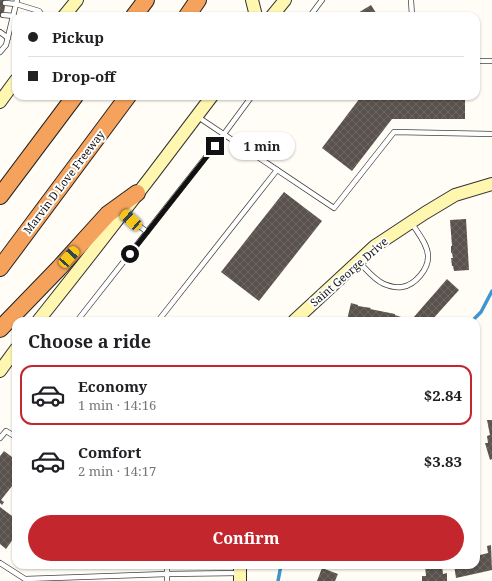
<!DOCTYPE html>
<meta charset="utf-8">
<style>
:root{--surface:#fff;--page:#f6f6f6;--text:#202124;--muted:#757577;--line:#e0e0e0;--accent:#c4262e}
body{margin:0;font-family:"Noto Serif",serif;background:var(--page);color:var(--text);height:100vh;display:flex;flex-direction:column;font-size:15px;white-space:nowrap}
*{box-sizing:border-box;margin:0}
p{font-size:13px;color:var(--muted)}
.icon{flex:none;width:22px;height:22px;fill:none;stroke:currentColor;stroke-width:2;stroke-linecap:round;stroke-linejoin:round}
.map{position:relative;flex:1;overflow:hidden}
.drawer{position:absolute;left:12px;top:317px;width:468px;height:252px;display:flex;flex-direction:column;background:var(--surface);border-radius:12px;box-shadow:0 1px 3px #0004}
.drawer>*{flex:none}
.banner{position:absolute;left:12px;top:12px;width:468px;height:88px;border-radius:12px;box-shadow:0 1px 3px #0004;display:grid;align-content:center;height:88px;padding:0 16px;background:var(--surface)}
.end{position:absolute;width:18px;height:18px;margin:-9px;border:5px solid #111;background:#fff;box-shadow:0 0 0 2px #fff}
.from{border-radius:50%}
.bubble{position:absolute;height:28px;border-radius:14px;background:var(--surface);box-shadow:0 1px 3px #0004;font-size:13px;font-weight:700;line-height:28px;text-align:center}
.car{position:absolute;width:12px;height:24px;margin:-12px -6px;border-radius:5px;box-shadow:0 0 3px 1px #0007;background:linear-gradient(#f5c518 24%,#345 0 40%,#f5c518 0 76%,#345 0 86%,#f5c518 0)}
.banner b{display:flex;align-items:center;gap:14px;height:38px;font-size:15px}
.banner b+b{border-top:1px solid var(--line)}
.banner i{width:10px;height:10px;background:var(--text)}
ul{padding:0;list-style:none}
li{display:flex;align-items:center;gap:12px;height:60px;margin:0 8px 6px;padding:0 8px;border:2px solid transparent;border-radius:12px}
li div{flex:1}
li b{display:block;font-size:15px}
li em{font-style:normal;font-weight:700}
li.current{border-color:var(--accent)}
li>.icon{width:36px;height:36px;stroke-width:1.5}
h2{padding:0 16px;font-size:18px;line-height:48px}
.action{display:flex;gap:8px;margin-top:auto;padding:8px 16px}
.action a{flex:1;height:46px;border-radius:24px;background:var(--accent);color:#fff;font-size:16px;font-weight:700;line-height:46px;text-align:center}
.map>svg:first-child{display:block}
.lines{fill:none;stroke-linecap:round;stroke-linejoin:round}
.stream{stroke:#3f96cf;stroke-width:3.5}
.building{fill:url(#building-cross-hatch)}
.lane-casing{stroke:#444;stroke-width:6}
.secondary-casing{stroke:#333;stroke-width:14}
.highway-casing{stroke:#222;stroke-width:18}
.lane{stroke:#fff;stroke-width:4.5}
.secondary{stroke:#fff6b0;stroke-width:12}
.highway{stroke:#f5a25d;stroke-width:16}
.route{stroke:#111;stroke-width:5}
.labels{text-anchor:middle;stroke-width:4;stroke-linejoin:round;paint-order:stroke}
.street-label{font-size:11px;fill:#111;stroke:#fff}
</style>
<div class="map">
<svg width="492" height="581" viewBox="0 0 492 581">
<defs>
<pattern id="building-cross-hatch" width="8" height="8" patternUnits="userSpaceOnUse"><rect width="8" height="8" fill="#5a524d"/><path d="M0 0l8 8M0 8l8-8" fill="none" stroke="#6d6662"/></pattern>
</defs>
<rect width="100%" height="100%" fill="#fffdf5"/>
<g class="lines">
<g class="stream">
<path d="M472 321 481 312 492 291"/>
<path d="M278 581 281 565"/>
</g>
</g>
<g class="building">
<path d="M0 0H6L3 18 0 17Z"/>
<path d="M371 5 378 16H353Z"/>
<path d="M359 96H465V119H392L352 171 322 148 360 98Z"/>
<path d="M284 192 322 221 259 301 221 272Z"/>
<path d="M466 219 469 270 454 271 453 266H452L451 258H453L452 253H451V246H452L450 220Z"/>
<path d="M447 279 459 290 431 321H416L413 318Z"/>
<path d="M351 303 358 305V306L371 308 370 309 395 314V315L401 317 400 321 347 320Z"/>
<path d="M487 420H492V459L490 460 485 443H488L487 436 490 435Z"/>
<path d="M4 451 16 460V481L1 500 4 502 2 505 0 503V456Z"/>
<path d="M0 507 16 519V535L6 549 0 544Z"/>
<path d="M491 545 492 570 456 578 454 565H476V556L488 553 487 546Z"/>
<path d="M425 565H442L443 574 447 573V581H422V576H426Z"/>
<path d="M322 568 338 574 335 581H317Z"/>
</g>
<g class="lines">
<defs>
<g id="lane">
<path d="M17 0 16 4 39 11 43 16"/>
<path d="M411 0 412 16"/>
<path d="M3 15 14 16"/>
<path d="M310 16 322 0"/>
<path d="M0 32 8 38"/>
<path d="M0 52 6 45 16 4 5 3"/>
<path d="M476 61H492"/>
<path d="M198 117 334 208 394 132 492 134"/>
<path d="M123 213 147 232"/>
<path d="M358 261C366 269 374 280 384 284 389 286 397 288 402 287 415 285 429 269 428 255 427 243 417 232 411 222"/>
<path d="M77 321 224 134 252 96"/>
<path d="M158 321 277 170"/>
<path d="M0 438 6 431 16 437"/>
<path d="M0 563 25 579 167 574 239 573"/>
<path d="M167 565V581"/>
</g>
<g id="secondary">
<path d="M252 0 256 16"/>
<path d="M64 16 77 0"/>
<path d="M272 16 285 0"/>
<path d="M0 102 16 80"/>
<path d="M38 321C97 247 155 172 212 96"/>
<path d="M294 321 375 246 425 213 455 195 492 184"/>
<path d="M0 371 16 349"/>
<path d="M240 565V581"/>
</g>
<g id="highway">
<path d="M134 16 146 0"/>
<path d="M187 16 198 0"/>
<path d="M0 196 75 96"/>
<path d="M0 268 128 96"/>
<path d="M0 329 59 268 108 214 137 193"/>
</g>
</defs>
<use href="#lane" class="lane-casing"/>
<use href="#secondary" class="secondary-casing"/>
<use href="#highway" class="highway-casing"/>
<use href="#lane" class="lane"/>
<use href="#secondary" class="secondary"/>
<use href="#highway" class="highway"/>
</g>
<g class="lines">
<path class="route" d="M130 254 215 146"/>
</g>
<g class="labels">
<g class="street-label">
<text transform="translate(64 182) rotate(-53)" y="4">Marvin D Love Freeway</text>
<text transform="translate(349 272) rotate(-41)" y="4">Saint George Drive</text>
</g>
</g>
</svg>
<i class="end from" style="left:130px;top:254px"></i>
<i class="end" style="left:215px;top:146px"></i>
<div class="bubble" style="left:229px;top:132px;width:66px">1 min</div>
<i class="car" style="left:131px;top:220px;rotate:312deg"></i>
<i class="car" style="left:69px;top:257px;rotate:42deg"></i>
<div class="banner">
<b><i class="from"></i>Pickup</b>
<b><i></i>Drop-off</b>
</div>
<section class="drawer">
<h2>Choose a ride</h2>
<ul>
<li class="current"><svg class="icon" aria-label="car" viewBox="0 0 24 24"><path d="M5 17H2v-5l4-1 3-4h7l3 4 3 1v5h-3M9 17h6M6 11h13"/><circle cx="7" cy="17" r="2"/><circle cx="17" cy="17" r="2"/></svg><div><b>Economy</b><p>1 min · 14:16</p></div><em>$2.84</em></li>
<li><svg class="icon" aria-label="car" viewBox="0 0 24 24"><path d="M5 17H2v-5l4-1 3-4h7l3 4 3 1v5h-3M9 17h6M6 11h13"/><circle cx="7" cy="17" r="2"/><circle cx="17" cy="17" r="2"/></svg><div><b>Comfort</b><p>2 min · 14:17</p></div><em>$3.83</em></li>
</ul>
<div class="action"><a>Confirm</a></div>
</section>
</div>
